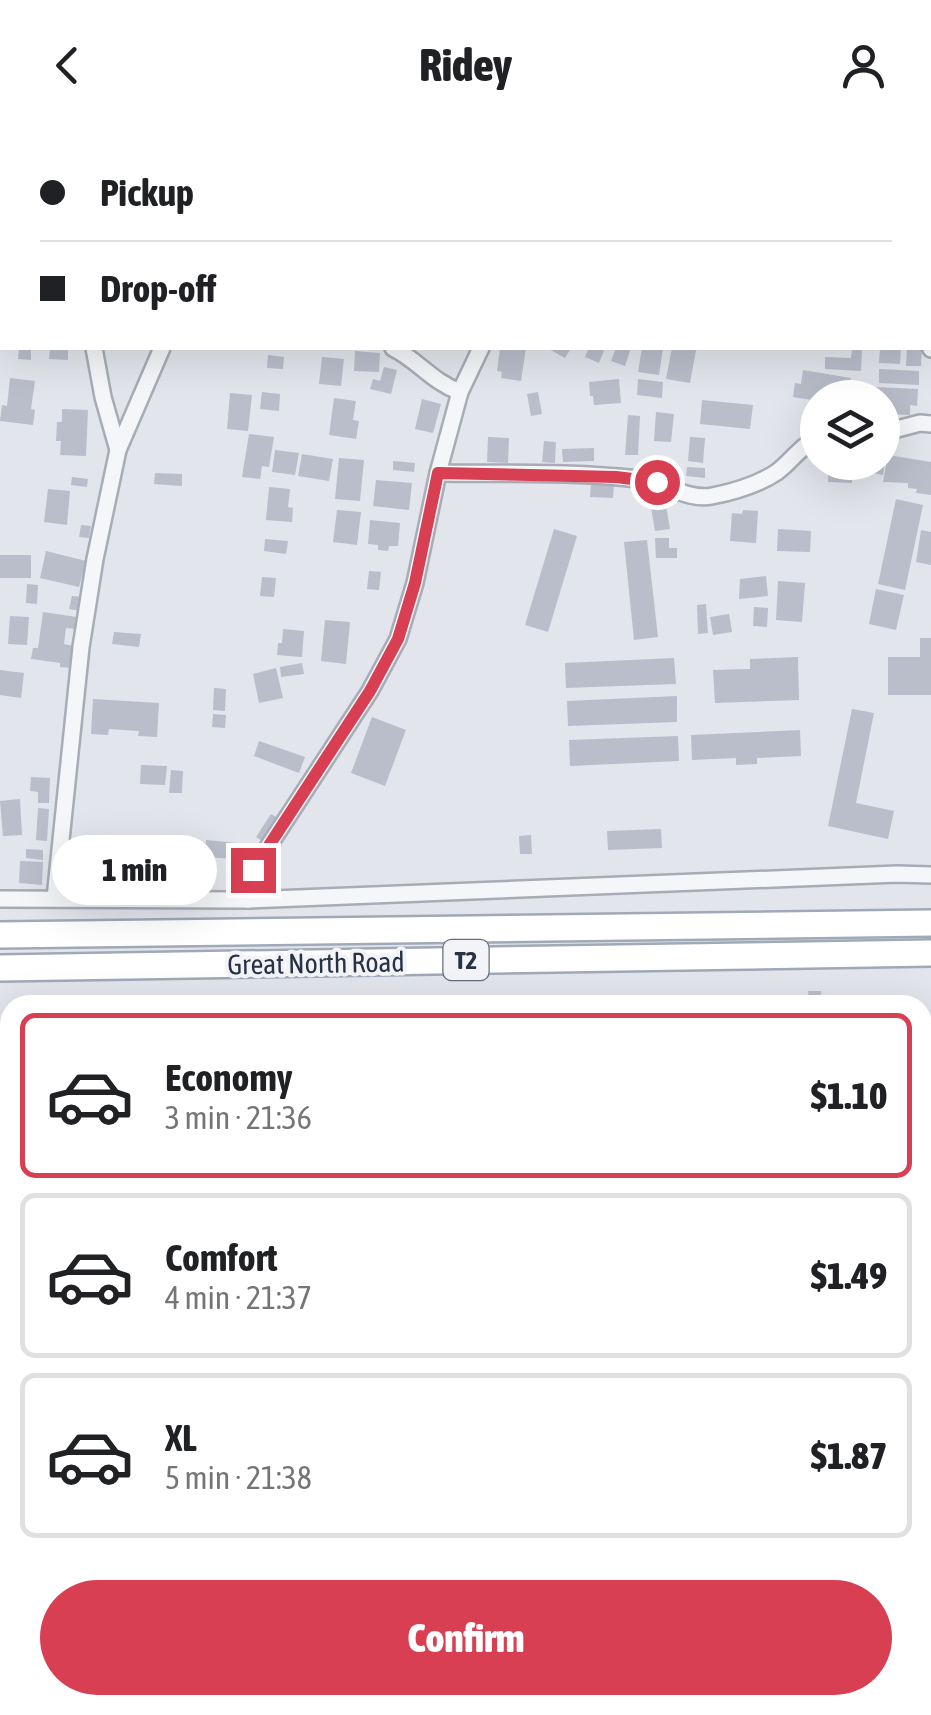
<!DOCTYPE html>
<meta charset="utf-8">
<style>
:root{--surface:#fff;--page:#f6f6f6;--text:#202124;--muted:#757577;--line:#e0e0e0;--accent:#d83f53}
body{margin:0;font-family:"Asap Condensed",sans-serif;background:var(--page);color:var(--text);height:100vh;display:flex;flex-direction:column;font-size:38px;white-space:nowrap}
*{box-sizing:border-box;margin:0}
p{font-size:32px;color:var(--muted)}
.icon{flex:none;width:55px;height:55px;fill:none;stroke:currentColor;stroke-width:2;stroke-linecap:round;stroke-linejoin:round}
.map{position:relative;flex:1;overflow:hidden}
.sheet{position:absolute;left:0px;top:865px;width:932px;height:720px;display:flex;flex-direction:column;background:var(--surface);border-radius:30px 30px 0 0;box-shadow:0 10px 40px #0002}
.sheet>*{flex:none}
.hud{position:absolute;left:0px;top:0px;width:932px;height:220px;box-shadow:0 10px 40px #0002;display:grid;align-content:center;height:220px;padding:0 40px;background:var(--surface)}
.buttons{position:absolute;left:800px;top:250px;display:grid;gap:20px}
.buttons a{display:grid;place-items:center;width:100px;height:100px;border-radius:50%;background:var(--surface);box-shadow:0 10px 40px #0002;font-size:50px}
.end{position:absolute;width:45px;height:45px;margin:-22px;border:12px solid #d83f53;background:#fff;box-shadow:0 0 0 5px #fff}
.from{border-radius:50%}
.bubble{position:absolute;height:70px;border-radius:35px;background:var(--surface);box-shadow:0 10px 40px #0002;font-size:32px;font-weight:800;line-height:70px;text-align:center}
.hud b{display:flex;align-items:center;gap:35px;height:95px;font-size:38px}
.hud b+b{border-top:2px solid var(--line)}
.hud i{width:25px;height:25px;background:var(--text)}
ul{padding:18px 0 0;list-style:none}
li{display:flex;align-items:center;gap:30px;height:165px;margin:0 20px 15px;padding:0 20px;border:5px solid var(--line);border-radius:15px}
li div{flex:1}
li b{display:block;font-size:38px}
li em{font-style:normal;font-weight:800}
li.selected{border-color:var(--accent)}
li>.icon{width:90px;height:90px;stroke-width:1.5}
.button{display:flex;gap:20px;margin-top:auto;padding:20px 40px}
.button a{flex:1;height:115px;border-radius:60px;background:var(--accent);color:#fff;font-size:40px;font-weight:800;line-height:115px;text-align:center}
header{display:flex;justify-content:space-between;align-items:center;height:130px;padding:0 40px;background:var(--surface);font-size:45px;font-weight:800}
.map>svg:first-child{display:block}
.building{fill:#b9beca}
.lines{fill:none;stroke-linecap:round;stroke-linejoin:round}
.minor-casing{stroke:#a7acb6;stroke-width:20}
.primary-casing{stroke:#a0a9b8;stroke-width:30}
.minor{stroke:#f5f6f9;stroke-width:15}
.primary{stroke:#fff;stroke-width:25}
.route{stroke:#d83f53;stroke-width:12}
.labels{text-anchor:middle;stroke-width:8;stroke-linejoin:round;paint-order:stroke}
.shield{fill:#f2f4f8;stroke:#656c7b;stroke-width:2.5}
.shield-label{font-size:25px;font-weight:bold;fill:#293245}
.street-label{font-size:28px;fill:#293245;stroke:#f2f4f8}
</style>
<header><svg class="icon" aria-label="back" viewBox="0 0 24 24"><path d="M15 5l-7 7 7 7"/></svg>Ridey<svg class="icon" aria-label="person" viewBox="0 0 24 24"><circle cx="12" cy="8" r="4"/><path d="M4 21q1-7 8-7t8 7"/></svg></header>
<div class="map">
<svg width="931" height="1585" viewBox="0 0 931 1585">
<rect width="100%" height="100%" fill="#e2e5eb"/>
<g class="building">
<path d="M19 218H31V230L18 229Z"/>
<path d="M50 218H68V230L49 229Z"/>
<path d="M500 218H526L521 251 501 248 502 242 497 241Z"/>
<path d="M547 218H571L565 228Z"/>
<path d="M589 218H605L599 233 585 227Z"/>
<path d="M616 218H631L625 236 611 231Z"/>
<path d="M642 218H663L659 245 638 242Z"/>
<path d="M672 218 696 220 690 253 666 249Z"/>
<path d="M880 218H901L900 234 879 233Z"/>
<path d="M907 218H922L921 236H906Z"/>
<path d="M852 219H862L861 241 825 239V227L851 228Z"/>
<path d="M355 221 380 223 379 242 354 241Z"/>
<path d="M268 225 284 227 283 239 267 238Z"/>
<path d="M322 227 344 229 341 256 319 254Z"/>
<path d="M384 237 397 240 391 264 370 259 373 249 380 251Z"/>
<path d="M879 239 919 241V255L879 253Z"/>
<path d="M803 240 851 248 848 268H818V271L793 267 795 253 801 254Z"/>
<path d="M10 248 35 251 31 279 35 280 33 295 0 291 2 275 7 276Z"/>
<path d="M619 249 621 273 594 275 593 266H590L589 252Z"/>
<path d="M638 249 663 252 662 268 637 265Z"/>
<path d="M875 257 918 259 917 276 910 275V285L882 284V268H874Z"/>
<path d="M262 262 280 264 279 281 260 279Z"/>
<path d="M538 262 542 284 531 286 527 264Z"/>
<path d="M230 263 252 265 248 301 227 299Z"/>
<path d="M334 268 356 271 353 290 359 291 356 309 329 305Z"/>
<path d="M422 269 441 274 433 303 415 299Z"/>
<path d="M702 270 753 275 750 299 700 294Z"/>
<path d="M62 279 88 280 86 326 60 325 61 311H56L57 292H62Z"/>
<path d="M656 282 674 284 671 312 654 311Z"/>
<path d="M628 285 640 286 638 325H625Z"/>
<path d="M249 304 274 307 269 337 262 336 260 349 242 347Z"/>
<path d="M488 307 509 308 508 333 487 332Z"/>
<path d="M690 307 705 308 703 333 688 331Z"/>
<path d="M544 311 556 312 555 333 542 332Z"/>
<path d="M882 316 887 317 883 345 869 342 870 332H884Z"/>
<path d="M594 318V331L563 332 562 319Z"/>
<path d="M275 320 299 323 295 345 272 342Z"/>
<path d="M302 324 333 329 329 351 298 346Z"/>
<path d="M888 325 931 332V365L916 363 917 359 908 358V353L883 352Z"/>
<path d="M339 328 364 330 360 371 335 369Z"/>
<path d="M393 331 415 333 414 342 393 340Z"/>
<path d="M829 332H852V353L828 352Z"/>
<path d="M687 337 705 338V348L686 346Z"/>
<path d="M155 343 182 344V356L154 354Z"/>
<path d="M72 347 88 349 87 357 71 355Z"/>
<path d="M376 350 412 353 409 380 373 376Z"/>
<path d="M591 353 614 354 613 368 590 367Z"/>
<path d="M269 357 290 359 288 377 293 378 292 392 266 390Z"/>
<path d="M48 359 70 361 67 395 44 392Z"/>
<path d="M665 369 670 399 655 401 650 372Z"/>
<path d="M896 369 923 375 905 460 878 454Z"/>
<path d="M337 380 361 382 357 415 333 412Z"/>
<path d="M743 380 758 381 756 413 730 411 732 383 742 384Z"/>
<path d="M370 390 400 393 398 416H389L388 421 378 420V415L368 414Z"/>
<path d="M81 395 91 396 89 408 79 407Z"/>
<path d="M554 399 577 406 548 502 525 495Z"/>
<path d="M778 399 811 401 810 422 777 421Z"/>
<path d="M921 400 931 402V435L916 432Z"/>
<path d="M655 408H669V418H677V428H656Z"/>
<path d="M265 409 288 411 286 424 264 421Z"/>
<path d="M647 410 658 507 634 510 624 412Z"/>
<path d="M46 421 86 431 79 457 40 448Z"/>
<rect x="0" y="425" width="31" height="23"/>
<path d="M369 441 381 442 379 460 367 459Z"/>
<path d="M766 446 768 466 739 469 740 449Z"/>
<path d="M262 447 276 448 274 467 260 466Z"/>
<path d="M778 451 805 453 802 492 776 490Z"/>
<path d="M27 454 38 455 37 474 26 473Z"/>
<path d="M876 459 904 465 896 500 869 494Z"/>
<path d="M72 466 83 467 81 481 69 479Z"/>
<path d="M706 474 708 503 698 504 697 475Z"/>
<path d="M754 477 768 478 767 497 753 496Z"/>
<path d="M43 482 77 487 76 499 66 498 64 514 73 516 70 538 60 537V533L31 529 33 518H38Z"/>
<path d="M729 484 732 502 713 505 710 487Z"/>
<path d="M10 486 29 487 27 515 8 514Z"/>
<path d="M325 490 350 492 346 534 321 531Z"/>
<path d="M283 499 304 501 302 527 277 525 278 513H282Z"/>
<path d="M114 502 141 504 139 517 112 514Z"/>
<path d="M920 508H931V565H888V527H920Z"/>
<path d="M798 527 799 570 715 573 713 540 750 539V529Z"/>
<path d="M674 528 676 554 566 558 565 533Z"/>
<path d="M302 533 304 544 281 547 280 537Z"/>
<path d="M276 538 283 568 259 573 253 544Z"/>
<path d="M0 540 24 543 21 568 0 565Z"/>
<path d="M214 558 226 559 225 581 213 580Z"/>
<path d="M677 566V592L568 596 567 571Z"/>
<path d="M93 569 159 573 157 607 138 606 139 601 109 599 108 605 91 604Z"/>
<path d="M852 579 874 583 856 673 894 681 888 709 828 696Z"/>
<path d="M213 584 226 585 225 598 212 597Z"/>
<path d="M372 587 406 600 385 656 351 643Z"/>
<path d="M800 600 801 626 757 628V634L736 635V628L692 630 691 605Z"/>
<path d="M678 606 679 631 570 636 569 610Z"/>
<path d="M259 611 305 627 299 643 254 626Z"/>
<path d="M141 635 167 636 165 655 140 654Z"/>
<path d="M171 640 183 641 182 663H169Z"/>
<path d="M31 647 50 648 49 673H38V662L30 661Z"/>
<path d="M20 669 22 705 3 706 0 671Z"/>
<path d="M38 678 49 679 47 711 36 710Z"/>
<path d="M271 684 281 690 266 713 256 707Z"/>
<path d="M661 699 662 718 608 720 607 701Z"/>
<path d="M531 705 532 724H520L519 706Z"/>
<path d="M206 710 238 713 237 729 205 727Z"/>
<path d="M26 719 43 720V730L26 728Z"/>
<path d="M20 731 43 732 42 755 19 753Z"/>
<path d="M808 861H821V875H796V871L809 870Z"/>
<path d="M0 1136H10V1157L0 1168Z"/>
<path d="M922 1147 931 1148V1174H922Z"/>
<path d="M925 1509 931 1510V1547L923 1546Z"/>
<path d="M723 1575H747V1585H722Z"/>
</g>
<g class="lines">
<defs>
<g id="minor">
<path d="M535 0V2"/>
<path d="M693 0 697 2"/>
<path d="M287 2 289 0"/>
<path d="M930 21H931"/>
<path d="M0 153H2"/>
<path d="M930 175H931"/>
<path d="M930 217 931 219"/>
<path d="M94 218 103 267 118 320"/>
<path d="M393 218C419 231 431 251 460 262"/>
<path d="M882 303 920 293 931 294"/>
<path d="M438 343C504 344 572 341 638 349 662 352 689 371 712 366 733 362 759 354 777 342 792 331 800 316 818 308"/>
<path d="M55 768 81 517 95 429 118 320 162 218"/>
<path d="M0 769 248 770 897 744 931 745"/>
<path d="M248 770 253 740 370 561 398 509 415 453 438 343 460 262 481 218"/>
<path d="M922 1026H931"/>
</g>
<g id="primary">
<path d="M0 805 931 793"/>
<path d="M0 838 931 823"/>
</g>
</defs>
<use href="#minor" class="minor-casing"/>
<use href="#primary" class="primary-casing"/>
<use href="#minor" class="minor"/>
<use href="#primary" class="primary"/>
</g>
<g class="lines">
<path class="route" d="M253 740 370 561 398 509 415 453 438 343 616 347 657 352"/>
</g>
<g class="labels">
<rect class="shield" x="443.5" y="810" width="45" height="40" rx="8"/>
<g class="shield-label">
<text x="466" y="839">T2</text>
</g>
<g class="street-label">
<text transform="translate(316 833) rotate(-1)" y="10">Great North Road</text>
</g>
</g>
</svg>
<div class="buttons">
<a><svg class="icon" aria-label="layers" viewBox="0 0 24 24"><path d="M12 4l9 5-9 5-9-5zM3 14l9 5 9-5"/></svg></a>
</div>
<i class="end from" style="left:657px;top:352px"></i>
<i class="end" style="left:253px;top:740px"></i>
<div class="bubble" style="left:52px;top:705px;width:165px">1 min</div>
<div class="hud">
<b><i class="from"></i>Pickup</b>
<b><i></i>Drop-off</b>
</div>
<section class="sheet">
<ul>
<li class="selected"><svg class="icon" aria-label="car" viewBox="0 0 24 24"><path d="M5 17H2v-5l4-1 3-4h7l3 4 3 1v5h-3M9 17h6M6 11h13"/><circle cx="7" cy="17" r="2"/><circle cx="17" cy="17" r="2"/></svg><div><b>Economy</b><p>3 min · 21:36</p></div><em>$1.10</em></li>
<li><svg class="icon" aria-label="car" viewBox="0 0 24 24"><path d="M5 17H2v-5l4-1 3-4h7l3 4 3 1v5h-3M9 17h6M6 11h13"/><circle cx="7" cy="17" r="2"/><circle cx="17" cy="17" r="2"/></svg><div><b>Comfort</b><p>4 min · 21:37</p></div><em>$1.49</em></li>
<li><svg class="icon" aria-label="car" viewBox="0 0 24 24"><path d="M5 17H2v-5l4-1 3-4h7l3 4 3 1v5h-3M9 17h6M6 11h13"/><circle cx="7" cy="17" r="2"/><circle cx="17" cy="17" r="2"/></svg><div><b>XL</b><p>5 min · 21:38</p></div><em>$1.87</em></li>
</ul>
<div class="button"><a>Confirm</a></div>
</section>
</div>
